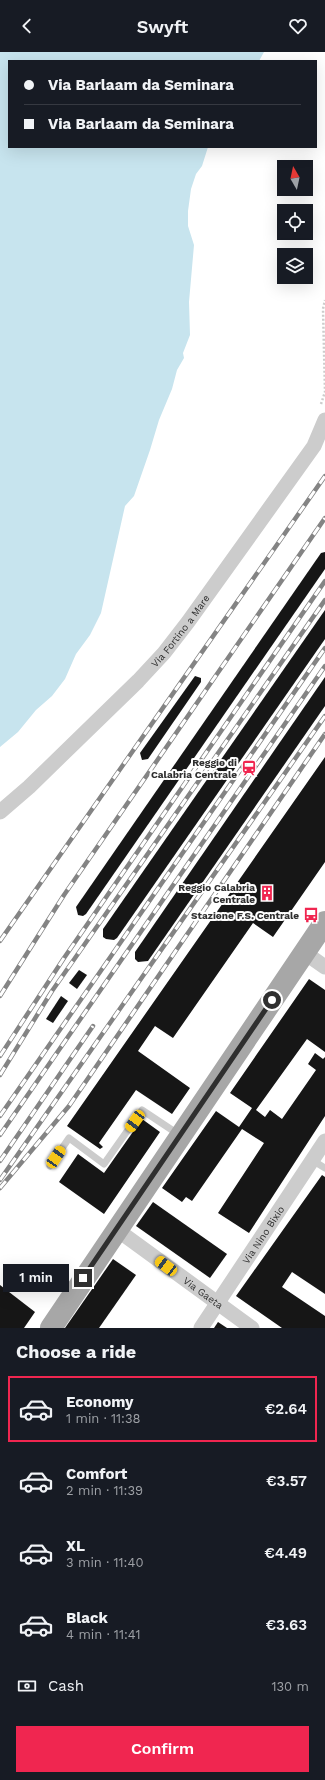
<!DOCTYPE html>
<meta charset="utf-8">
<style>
:root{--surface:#171b24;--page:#242831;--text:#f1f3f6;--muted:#9ea1a6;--line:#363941;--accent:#f02650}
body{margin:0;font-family:"Work Sans",sans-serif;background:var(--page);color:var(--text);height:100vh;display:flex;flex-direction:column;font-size:15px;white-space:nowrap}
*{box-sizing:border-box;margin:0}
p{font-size:13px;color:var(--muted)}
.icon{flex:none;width:22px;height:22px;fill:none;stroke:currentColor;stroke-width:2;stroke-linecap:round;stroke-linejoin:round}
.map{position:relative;height:1276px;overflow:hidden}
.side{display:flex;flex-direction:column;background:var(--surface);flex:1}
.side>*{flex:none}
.hud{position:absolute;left:8px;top:8px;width:309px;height:88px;border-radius:0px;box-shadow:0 4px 16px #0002;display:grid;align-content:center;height:88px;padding:0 16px;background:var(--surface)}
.needle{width:26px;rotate:351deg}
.controls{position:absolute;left:277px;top:108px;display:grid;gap:8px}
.controls a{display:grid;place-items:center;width:36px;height:36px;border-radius:0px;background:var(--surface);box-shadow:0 4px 16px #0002;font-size:20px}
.end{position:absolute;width:18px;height:18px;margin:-9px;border:5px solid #2f2f2f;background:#fff;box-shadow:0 0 0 2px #fff}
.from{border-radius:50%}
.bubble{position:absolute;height:28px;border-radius:0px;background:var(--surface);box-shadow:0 4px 16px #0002;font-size:13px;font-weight:600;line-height:28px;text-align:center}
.car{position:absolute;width:12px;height:24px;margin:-12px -6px;border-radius:5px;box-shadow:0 0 3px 1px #0007;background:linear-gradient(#f5c518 24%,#345 0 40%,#f5c518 0 76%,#345 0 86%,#f5c518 0)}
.hud b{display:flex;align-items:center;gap:14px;height:38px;font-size:15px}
.hud b+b{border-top:1px solid var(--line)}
.hud i{width:10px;height:10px;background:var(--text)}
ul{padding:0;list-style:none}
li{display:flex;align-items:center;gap:12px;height:66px;margin:0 8px 6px;padding:0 8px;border:2px solid transparent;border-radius:0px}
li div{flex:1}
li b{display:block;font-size:15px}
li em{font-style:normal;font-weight:600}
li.selected{border-color:var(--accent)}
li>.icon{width:36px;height:36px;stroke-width:1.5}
h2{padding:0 16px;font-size:18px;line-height:48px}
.pay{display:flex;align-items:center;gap:10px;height:44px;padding:0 16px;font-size:15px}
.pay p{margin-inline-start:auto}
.action{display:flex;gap:8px;margin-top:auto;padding:8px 16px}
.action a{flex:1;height:46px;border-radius:0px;background:var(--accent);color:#fff;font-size:16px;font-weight:600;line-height:46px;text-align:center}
header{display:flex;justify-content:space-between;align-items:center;height:52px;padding:0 16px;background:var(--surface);font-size:18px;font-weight:600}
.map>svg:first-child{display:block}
.water{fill:#c7e4ee}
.building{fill:#161616}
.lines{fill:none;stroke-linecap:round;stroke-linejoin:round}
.path{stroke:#ccc;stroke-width:2.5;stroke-dasharray:2 2;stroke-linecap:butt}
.service{stroke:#ccc;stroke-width:7}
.minor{stroke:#ccc;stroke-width:15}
.primary{stroke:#a7a7a7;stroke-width:22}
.rail-casing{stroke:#848484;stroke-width:4.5}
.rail{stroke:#fff;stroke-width:3;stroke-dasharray:9;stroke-linecap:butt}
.route{stroke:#2f2f2f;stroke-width:5}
.labels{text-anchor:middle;stroke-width:4;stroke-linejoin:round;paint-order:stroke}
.street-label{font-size:10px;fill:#2f2f2f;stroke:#fff}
.poi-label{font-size:10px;font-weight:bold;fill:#2f2f2f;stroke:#fff;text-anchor:end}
</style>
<header><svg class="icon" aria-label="back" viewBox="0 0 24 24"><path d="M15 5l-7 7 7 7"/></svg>Swyft<svg class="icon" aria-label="heart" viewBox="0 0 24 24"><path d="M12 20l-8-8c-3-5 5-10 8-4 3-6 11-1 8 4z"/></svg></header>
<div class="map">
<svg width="325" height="1276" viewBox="0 0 325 1276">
<rect width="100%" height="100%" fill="#fff"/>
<path class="water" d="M0 0H264L259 9H9V95H208L202 114 196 122 191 137 188 159V174L194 193 189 250 190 283 183 301 184 306 177 318 172 337 159 368 150 398 134 444 125 454 101 561 90 583 76 602 65 627 52 644 36 658 18 680 0 695Z"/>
<g class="building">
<path d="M325 500V517L86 862 83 864 78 863 76 855 321 501Z"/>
<path d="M325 558V587L117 886 114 888 106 887 103 885V877Z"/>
<path d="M195 624 201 626V630L148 707 142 708 140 701Z"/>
<path d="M325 625V654L148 909 138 910 135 907V900Z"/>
<path d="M325 705V810L273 885 253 871 173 986 155 974 138 999 190 1036 172 1062 136 1038 99 1091 103 1095 100 1097 67 1074Z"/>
<path d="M79 918 87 923 77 937 69 931Z"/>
<path d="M309 927 325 938V1000L307 987 256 1058 265 1065 270 1058 282 1067 316 1018 308 1012 315 1001 323 1007 325 1005V1064L249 1181 218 1161 264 1091 242 1077 192 1149 186 1145 182 1150 162 1136 216 1059 239 1075 252 1056 230 1041Z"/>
<path d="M61 944 68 949 53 971 46 967Z"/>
<path d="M142 1067 160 1080 104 1162 59 1130 78 1102 104 1121Z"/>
<path d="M322 1123 325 1125V1242L292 1220 282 1235 325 1264V1276H282L236 1244Z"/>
<path d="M153 1150 227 1202 210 1226 136 1174Z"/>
<path d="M113 1207 136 1223 99 1276H65Z"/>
<path d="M0 1233 35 1260 24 1276H0Z"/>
<path d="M218 1270 227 1276H214Z"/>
</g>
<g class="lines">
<path class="path" d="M321 352 325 340 323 257 325 248"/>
<g class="service">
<path d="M312 1108 325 1116"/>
<path d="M50 1114 69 1086 104 1112 142 1058 178 1082"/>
</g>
<g class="minor">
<path id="s1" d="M0 760 29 735 138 629 164 601 188 570 314 394 325 368"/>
<path d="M305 901 325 915"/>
<path id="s2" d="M116 1177 252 1276"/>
<path id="s3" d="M201 1276 325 1089"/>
</g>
<path class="primary" d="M51 1276 325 870"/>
<defs>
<g id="rail">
<path d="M0 889 325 424"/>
<path d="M0 944 64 843 325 466"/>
<path d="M0 1004 64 906 325 529"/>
<path d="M0 1023 52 939 325 548"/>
<path d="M0 1064 325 596"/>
<path d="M0 1083 325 614"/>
<path d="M0 1109 93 974"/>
<path d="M0 1128 325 664"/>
<path d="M0 1136 69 1054 325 682"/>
</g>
</defs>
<use href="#rail" class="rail-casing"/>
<use href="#rail" class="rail"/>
</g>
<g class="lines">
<path class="route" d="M83 1226 272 948"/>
</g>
<defs>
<symbol id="station-bare" viewBox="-9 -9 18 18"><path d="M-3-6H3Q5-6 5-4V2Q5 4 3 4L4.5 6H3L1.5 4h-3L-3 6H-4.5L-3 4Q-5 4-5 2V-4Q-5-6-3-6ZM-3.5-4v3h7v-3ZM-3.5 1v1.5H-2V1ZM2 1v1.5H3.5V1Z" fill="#f02650" stroke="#fff" stroke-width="2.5" paint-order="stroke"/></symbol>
<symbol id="building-bare" viewBox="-9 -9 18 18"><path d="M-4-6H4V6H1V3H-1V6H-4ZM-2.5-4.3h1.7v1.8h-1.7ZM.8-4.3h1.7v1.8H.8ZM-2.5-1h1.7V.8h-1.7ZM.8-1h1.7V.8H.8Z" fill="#f02650" stroke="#fff" stroke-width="2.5" paint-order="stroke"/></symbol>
<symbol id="bus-bare" viewBox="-9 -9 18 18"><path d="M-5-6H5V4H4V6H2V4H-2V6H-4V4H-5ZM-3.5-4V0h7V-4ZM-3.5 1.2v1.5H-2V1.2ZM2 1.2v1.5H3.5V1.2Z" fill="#f02650" stroke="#fff" stroke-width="2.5" paint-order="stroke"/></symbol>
</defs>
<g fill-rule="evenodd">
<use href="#station-bare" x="238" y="705" width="22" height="22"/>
<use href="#building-bare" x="256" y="830" width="22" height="22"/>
<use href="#bus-bare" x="300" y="852" width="22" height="22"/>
</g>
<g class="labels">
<g class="street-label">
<text dy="4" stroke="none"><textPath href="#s1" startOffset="256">Via Fortino a Mare</textPath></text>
<text dy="4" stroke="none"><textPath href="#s3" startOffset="112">Via Nino Bixio</textPath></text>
<text dy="4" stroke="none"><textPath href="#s2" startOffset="108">Via Gaeta</textPath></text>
</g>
<g class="poi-label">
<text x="237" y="714">Reggio di<tspan x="237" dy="12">Calabria Centrale</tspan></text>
<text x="255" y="839">Reggio Calabria<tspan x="255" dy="12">Centrale</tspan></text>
<text x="299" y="867">Stazione F.S. Centrale</text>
</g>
</g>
</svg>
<div class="controls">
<a><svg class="needle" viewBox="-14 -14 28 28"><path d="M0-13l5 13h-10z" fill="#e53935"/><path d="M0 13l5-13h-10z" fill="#9ea1a6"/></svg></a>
<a><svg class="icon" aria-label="locate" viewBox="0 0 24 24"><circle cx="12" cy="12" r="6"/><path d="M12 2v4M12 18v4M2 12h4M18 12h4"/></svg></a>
<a><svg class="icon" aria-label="layers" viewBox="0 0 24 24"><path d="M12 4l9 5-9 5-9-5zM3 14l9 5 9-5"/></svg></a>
</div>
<i class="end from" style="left:272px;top:948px"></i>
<i class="end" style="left:83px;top:1226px"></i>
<div class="bubble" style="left:3px;top:1212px;width:66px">1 min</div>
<i class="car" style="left:135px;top:1069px;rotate:216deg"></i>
<i class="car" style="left:56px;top:1105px;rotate:34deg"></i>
<i class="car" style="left:166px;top:1214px;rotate:307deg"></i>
<div class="hud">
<b><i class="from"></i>Via Barlaam da Seminara</b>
<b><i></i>Via Barlaam da Seminara</b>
</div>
</div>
<section class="side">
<h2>Choose a ride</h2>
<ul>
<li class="selected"><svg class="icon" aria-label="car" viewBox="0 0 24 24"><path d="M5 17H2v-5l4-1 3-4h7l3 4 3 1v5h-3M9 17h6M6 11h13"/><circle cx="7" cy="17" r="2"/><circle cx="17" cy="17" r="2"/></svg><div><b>Economy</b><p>1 min · 11:38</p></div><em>€2.64</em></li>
<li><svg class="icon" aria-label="car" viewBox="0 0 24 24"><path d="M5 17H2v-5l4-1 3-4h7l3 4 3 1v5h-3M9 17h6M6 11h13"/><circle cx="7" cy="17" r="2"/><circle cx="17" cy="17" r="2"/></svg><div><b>Comfort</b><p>2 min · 11:39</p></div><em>€3.57</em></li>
<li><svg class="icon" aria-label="car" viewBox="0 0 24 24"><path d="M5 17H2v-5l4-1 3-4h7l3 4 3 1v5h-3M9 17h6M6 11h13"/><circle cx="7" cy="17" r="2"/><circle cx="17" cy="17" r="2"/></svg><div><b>XL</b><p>3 min · 11:40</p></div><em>€4.49</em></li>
<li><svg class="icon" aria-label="car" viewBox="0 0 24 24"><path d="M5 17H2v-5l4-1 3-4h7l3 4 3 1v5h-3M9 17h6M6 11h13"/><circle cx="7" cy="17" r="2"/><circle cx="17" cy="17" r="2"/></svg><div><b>Black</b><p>4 min · 11:41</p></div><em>€3.63</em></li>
</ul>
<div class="pay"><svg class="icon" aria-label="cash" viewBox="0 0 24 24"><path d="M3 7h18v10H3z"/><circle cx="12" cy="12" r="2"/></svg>Cash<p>130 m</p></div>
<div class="action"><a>Confirm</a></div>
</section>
